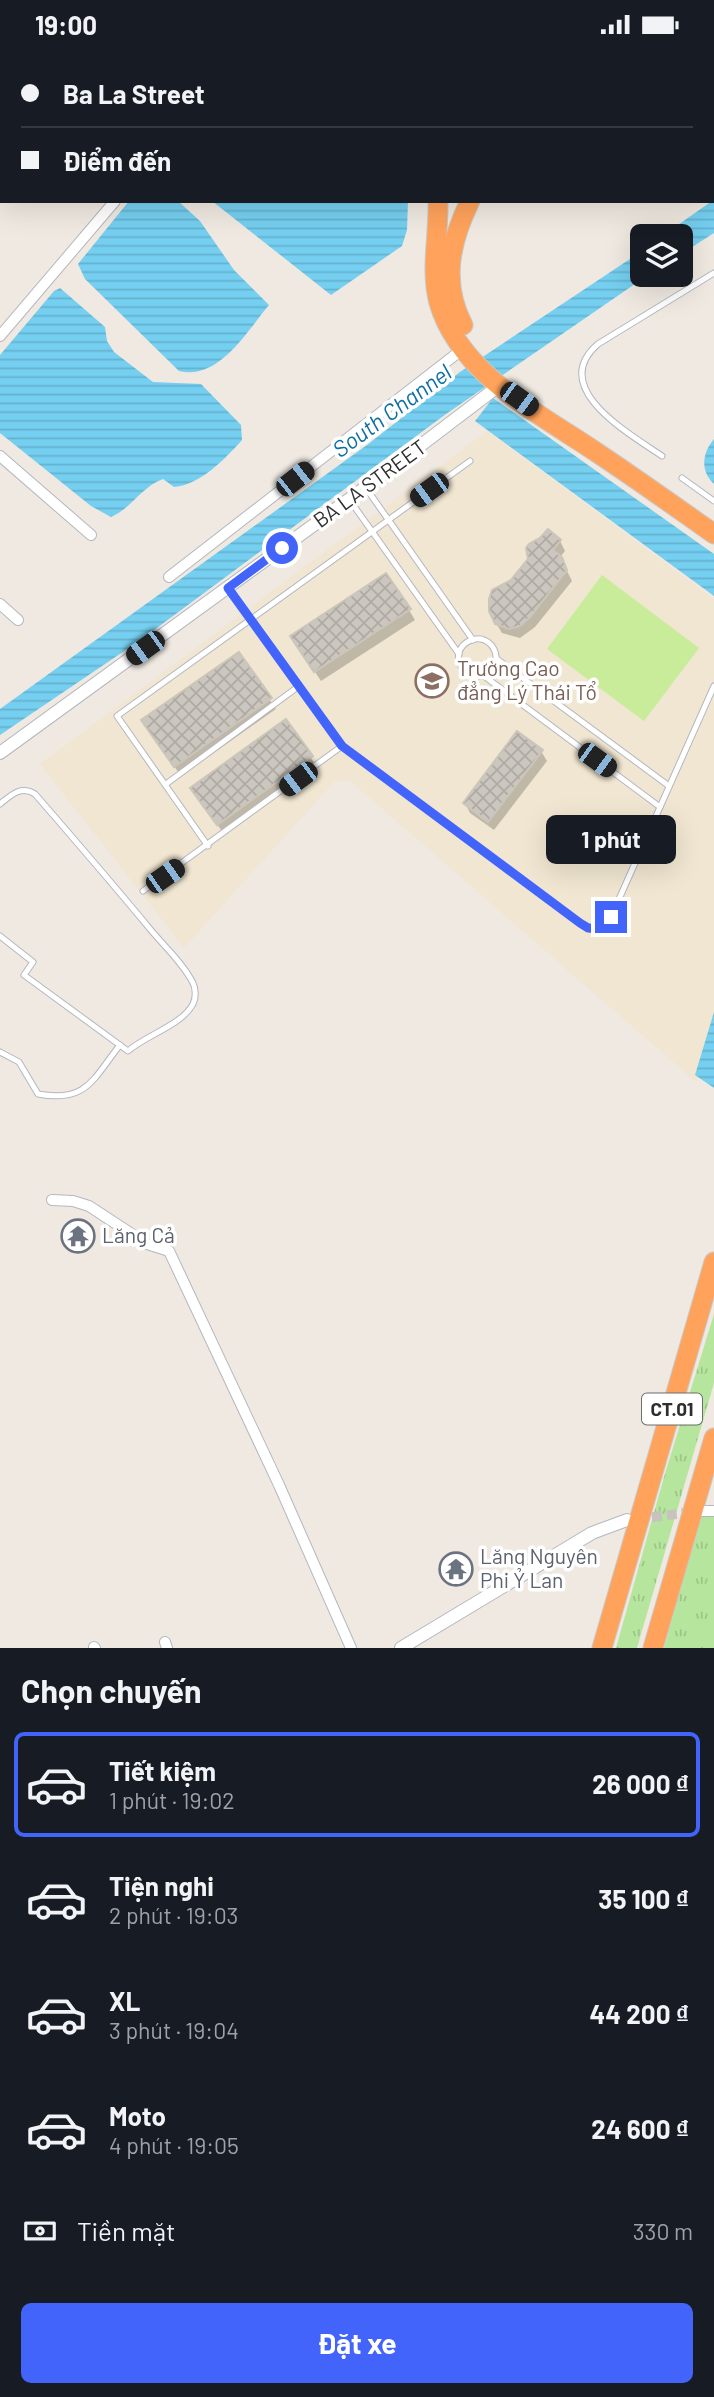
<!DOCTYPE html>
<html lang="vi">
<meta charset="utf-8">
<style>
:root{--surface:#171b24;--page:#242831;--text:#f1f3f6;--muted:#9ea1a6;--line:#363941;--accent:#4264fb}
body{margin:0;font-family:Barlow,sans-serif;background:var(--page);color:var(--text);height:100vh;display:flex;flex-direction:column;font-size:26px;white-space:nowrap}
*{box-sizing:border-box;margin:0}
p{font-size:23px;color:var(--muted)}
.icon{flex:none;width:38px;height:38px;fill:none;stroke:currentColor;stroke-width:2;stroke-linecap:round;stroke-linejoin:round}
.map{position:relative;height:1599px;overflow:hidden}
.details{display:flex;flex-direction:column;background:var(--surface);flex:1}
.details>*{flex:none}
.banner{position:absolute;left:0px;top:0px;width:714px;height:154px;box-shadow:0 7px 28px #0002;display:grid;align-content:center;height:154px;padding:0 21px;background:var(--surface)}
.tools{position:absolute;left:630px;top:175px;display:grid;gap:14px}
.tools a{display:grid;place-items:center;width:63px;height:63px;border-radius:10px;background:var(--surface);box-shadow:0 7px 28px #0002;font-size:35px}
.end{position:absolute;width:32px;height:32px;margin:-16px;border:9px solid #4264fb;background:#fff;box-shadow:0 0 0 4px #fff}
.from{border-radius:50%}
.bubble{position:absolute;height:49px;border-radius:10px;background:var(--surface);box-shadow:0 7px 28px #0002;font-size:23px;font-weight:700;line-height:49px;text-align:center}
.car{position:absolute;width:21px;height:42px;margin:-21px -10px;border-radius:9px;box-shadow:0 0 5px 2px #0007;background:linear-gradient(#222 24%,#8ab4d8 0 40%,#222 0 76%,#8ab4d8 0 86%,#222 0)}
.banner b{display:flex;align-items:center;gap:24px;height:66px;font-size:26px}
.banner b+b{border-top:2px solid var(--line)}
.banner i{width:18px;height:18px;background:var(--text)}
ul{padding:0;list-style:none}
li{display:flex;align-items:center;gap:21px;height:105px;margin:0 14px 10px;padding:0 7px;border:4px solid transparent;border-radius:10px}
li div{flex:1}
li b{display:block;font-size:26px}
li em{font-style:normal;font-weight:700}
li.selected{border-color:var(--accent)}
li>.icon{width:63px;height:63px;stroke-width:1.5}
h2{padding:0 21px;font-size:32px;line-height:84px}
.pay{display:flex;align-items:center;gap:18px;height:77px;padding:0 21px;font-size:26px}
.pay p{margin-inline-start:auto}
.action{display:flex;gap:14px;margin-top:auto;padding:14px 21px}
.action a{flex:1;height:80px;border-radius:10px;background:var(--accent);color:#fff;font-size:28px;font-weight:700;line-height:80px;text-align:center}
.status{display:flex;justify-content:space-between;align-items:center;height:49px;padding:0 35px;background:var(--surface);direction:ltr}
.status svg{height:19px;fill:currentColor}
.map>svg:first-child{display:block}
.education{fill:#f0e6d1}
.grass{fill:url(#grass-tufts)}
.pitch{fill:#c9ec9a}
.water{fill:url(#water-rules)}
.shadow{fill:#0003}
.building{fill:url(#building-cross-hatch);stroke:#cbc5ba;stroke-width:2}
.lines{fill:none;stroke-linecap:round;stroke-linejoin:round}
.minor-tunnel{stroke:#c8c4bd;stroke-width:10;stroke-dasharray:10 5;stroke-linecap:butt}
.service-casing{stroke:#b4b7c1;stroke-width:7}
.minor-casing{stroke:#b4b7c1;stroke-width:12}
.tertiary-casing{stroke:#b4b7c1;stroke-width:14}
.primary-casing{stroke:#c9c9c9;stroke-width:18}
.motorway-casing{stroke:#c9c9c9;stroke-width:21}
.service{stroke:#fff;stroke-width:5}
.minor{stroke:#fff;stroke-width:10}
.tertiary{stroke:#fff;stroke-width:12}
.primary{stroke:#f2d163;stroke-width:16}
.motorway{stroke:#ffa35c;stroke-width:19}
.route{stroke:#4264fb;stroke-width:9}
.labels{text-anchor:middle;stroke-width:7;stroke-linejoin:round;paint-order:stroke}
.shield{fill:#fff;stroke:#6d6d6d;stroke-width:2}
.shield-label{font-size:19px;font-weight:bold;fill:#2e2e2e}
.street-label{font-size:21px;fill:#2e2e2e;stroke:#fff}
.education-label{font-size:21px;fill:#785e54;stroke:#fff;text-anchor:start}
.worship-label{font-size:21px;fill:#5b616d;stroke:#fff;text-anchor:start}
.water-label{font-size:23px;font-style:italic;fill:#0d6fa3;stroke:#fff}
</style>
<div class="status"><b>19:00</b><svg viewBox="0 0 49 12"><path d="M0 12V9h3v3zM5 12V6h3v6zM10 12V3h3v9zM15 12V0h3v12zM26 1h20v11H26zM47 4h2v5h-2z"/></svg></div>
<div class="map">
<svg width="714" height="1599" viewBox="0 0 714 1599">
<defs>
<pattern id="grass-tufts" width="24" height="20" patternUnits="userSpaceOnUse" patternTransform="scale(1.75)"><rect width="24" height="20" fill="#b6e59e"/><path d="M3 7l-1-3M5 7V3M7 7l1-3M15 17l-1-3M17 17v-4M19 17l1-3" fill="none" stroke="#9dc588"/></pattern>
<pattern id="water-rules" width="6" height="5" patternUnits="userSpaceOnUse" patternTransform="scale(1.75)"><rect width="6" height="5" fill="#75cff0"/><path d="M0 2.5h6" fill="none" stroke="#66b2ce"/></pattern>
<pattern id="building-cross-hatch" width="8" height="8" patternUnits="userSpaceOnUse" patternTransform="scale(1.75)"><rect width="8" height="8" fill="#cbc7bf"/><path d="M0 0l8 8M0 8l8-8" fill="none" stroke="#afaba4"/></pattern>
</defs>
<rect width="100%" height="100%" fill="#efe9e1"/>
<path class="education" d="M487 382 714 550V970L696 1033 349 731 334 733 184 899 40 715Z"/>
<g class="grass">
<path d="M714 1265V1334L637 1599H616L664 1428Z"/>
<path d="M702 1464 714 1465V1599H664Z"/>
</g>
<path class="pitch" d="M602 526 699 599 644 672 547 600Z"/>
<g class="water">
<path d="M714 149V184L681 205V187H662L712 152Z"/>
<path d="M129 152H178L200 172 234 221 269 256C247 282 219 332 179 322L85 230 78 215Z"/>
<path d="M212 152H408L407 181 402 197 331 246Z"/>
<path d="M642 202V226H648L446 365 142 590 0 686V660L367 396 460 323Z"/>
<path d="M60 239 105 278 107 292 114 303 153 333 201 335 241 376 242 391C225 410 200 436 174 438L163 430C141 438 132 459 111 468L91 457 0 384V306L54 242Z"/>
<path d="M493 349 714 505V547L475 372Z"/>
<path d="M714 390V435C700 422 702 404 714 390Z"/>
<path d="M714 963V1039L695 1026Z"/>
</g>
<g class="shadow">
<path d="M560 492 565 502 560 508 572 532 535 578 520 589 502 584 496 574 512 532Z"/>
<path d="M409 561 415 571 321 632 298 597Z"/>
<path d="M238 605 276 660 181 727 149 681Z"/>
<path d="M286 672 317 718 224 785 198 749Z"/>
<path d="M541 702 547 712 494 781 470 764 465 754Z"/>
</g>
<g class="building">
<path d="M548 480 561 491 553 501 562 508 567 521 530 568 520 577 509 580 495 575 489 562V550L492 541 511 531 528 510 526 499 529 495 540 489Z"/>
<path d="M386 524 411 560 314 623 290 587Z"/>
<path d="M239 603 272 649 174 718 141 671Z"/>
<path d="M286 670 313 707 217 776 190 739Z"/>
<path d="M517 682 543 701 488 773 463 754Z"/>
</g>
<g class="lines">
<path class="minor-tunnel" d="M637 1470 694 1463"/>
<defs>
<g id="service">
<path d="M662 407C630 385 547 339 598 295L714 224"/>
<path d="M682 429 714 452"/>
<path d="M366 439 473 591"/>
<path d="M349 450 459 605"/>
<path d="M228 539 342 697 580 874 596 881 606 877 611 868 714 637"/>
<path d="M497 610 669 737"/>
<path d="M484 627C509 614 491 581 469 592 448 603 461 631 484 627L660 758"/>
<path d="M166 735 299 637"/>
<path d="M0 755C11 746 21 736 35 745 74 790 112 834 150 880 164 897 183 914 193 934 196 940 196 949 193 955 182 976 146 986 128 1002L24 926 33 913 0 887"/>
<path d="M208 797 117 667 470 412"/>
<path d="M143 842 342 697"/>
<path d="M0 1003 19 1013 38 1045C87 1054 93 1030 120 996"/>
</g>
<g id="minor">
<path d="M95 0 98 2"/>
<path d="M119 2 120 0"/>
<path d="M0 69 2 71"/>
<path d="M0 140 2 138"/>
<path d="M0 287 115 152"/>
<path d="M0 407 91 486"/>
<path d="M169 528 464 299"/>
<path d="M0 555 18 571"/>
<path d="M52 1151 73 1152 89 1157 147 1195 169 1202 279 1436 351 1599"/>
<path d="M703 1462H714"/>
<path d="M165 1593 167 1599"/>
<path d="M94 1598 95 1599"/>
</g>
<g id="tertiary">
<path d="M686 0 688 2"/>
<path d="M712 23 714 24"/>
<path d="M0 704 366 438 500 336"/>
<path d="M401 1599 592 1484 627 1471"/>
</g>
<g id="primary">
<path d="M382 0 386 2"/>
<path d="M461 0 465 2"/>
<path d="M712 102 714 103"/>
<path d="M712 134 714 135"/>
</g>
<g id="motorway">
<path d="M363 0 365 2"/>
<path d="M438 152C439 186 430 221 439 254 460 326 542 366 599 405 638 431 676 458 714 485"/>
<path d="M463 276C441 234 450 193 470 152"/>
<path d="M602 1599 714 1213"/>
<path d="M653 1599 714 1389"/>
</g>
</defs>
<use href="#service" class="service-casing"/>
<use href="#minor" class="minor-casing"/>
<use href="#tertiary" class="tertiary-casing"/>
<use href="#primary" class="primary-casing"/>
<use href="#motorway" class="motorway-casing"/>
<use href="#service" class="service"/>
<use href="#minor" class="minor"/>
<use href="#tertiary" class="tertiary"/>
<use href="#primary" class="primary"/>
<use href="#motorway" class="motorway"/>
</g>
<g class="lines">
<path class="route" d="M282 499 228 539 342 697 580 874 588 879 601 880 611 868"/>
</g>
<defs>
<symbol id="university-ring" viewBox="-11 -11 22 22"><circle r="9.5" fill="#fff" stroke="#8d6e63" stroke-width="1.5"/><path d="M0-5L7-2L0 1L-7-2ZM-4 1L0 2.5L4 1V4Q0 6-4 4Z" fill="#8d6e63"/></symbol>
<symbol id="temple-ring" viewBox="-11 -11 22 22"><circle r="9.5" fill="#fff" stroke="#6b7280" stroke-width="1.5"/><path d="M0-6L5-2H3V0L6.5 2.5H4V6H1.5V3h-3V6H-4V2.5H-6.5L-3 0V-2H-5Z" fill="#6b7280"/></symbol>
</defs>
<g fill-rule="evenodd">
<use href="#university-ring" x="413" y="613" width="38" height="38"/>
<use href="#temple-ring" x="59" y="1168" width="38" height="38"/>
<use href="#temple-ring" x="437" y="1501" width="38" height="38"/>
</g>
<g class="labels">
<rect class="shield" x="642" y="1344.5" width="60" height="31" rx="5"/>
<g class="shield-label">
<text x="672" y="1367">CT.01</text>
</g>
<g class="street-label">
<text transform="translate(370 435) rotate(-36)" y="7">BA LA STREET</text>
</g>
<g class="education-label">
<text x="457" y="627">Trường Cao<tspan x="457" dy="24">đẳng Lý Thái Tổ</tspan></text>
</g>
<g class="worship-label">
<text x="102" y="1194">Lăng Cả</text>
<text x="480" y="1515">Lăng Nguyên<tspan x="480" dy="24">Phi Ỷ Lan</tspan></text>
</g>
<g class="water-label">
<text transform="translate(392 362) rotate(-36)" y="8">South Channel</text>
</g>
</g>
</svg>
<div class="tools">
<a><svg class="icon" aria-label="layers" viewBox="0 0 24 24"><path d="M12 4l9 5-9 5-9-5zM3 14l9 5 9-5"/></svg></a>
</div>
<i class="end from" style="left:282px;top:499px"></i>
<i class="end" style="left:611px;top:868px"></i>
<div class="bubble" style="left:546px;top:766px;width:130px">1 phút</div>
<i class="car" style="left:519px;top:350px;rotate:126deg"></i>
<i class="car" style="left:295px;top:430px;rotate:52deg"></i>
<i class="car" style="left:429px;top:441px;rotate:234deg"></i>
<i class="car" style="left:145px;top:599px;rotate:234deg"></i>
<i class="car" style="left:597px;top:711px;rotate:126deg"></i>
<i class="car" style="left:298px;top:730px;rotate:233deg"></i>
<i class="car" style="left:165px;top:827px;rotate:55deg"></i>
<div class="banner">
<b><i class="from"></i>Ba La Street</b>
<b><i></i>Điểm đến</b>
</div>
</div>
<section class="details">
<h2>Chọn chuyến</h2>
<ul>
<li class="selected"><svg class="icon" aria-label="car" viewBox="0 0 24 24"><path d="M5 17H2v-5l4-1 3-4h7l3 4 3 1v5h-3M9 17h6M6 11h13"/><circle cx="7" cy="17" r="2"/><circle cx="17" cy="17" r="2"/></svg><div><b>Tiết kiệm</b><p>1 phút · 19:02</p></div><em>26 000 ₫</em></li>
<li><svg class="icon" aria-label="car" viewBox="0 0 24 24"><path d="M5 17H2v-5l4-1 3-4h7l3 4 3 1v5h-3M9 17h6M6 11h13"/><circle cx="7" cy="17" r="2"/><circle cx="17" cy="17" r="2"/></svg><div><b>Tiện nghi</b><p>2 phút · 19:03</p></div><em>35 100 ₫</em></li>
<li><svg class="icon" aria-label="car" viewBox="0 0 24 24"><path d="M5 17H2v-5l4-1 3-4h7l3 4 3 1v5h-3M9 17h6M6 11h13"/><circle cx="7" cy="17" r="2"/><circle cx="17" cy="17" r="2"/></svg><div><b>XL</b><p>3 phút · 19:04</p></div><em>44 200 ₫</em></li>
<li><svg class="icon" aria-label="car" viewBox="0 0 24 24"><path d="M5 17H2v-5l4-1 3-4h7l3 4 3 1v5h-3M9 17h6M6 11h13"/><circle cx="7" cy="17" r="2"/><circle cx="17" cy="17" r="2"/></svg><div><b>Moto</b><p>4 phút · 19:05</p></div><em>24 600 ₫</em></li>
</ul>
<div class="pay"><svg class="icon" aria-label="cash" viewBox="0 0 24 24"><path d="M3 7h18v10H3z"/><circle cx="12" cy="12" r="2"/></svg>Tiền mặt<p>330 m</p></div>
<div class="action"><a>Đặt xe</a></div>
</section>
